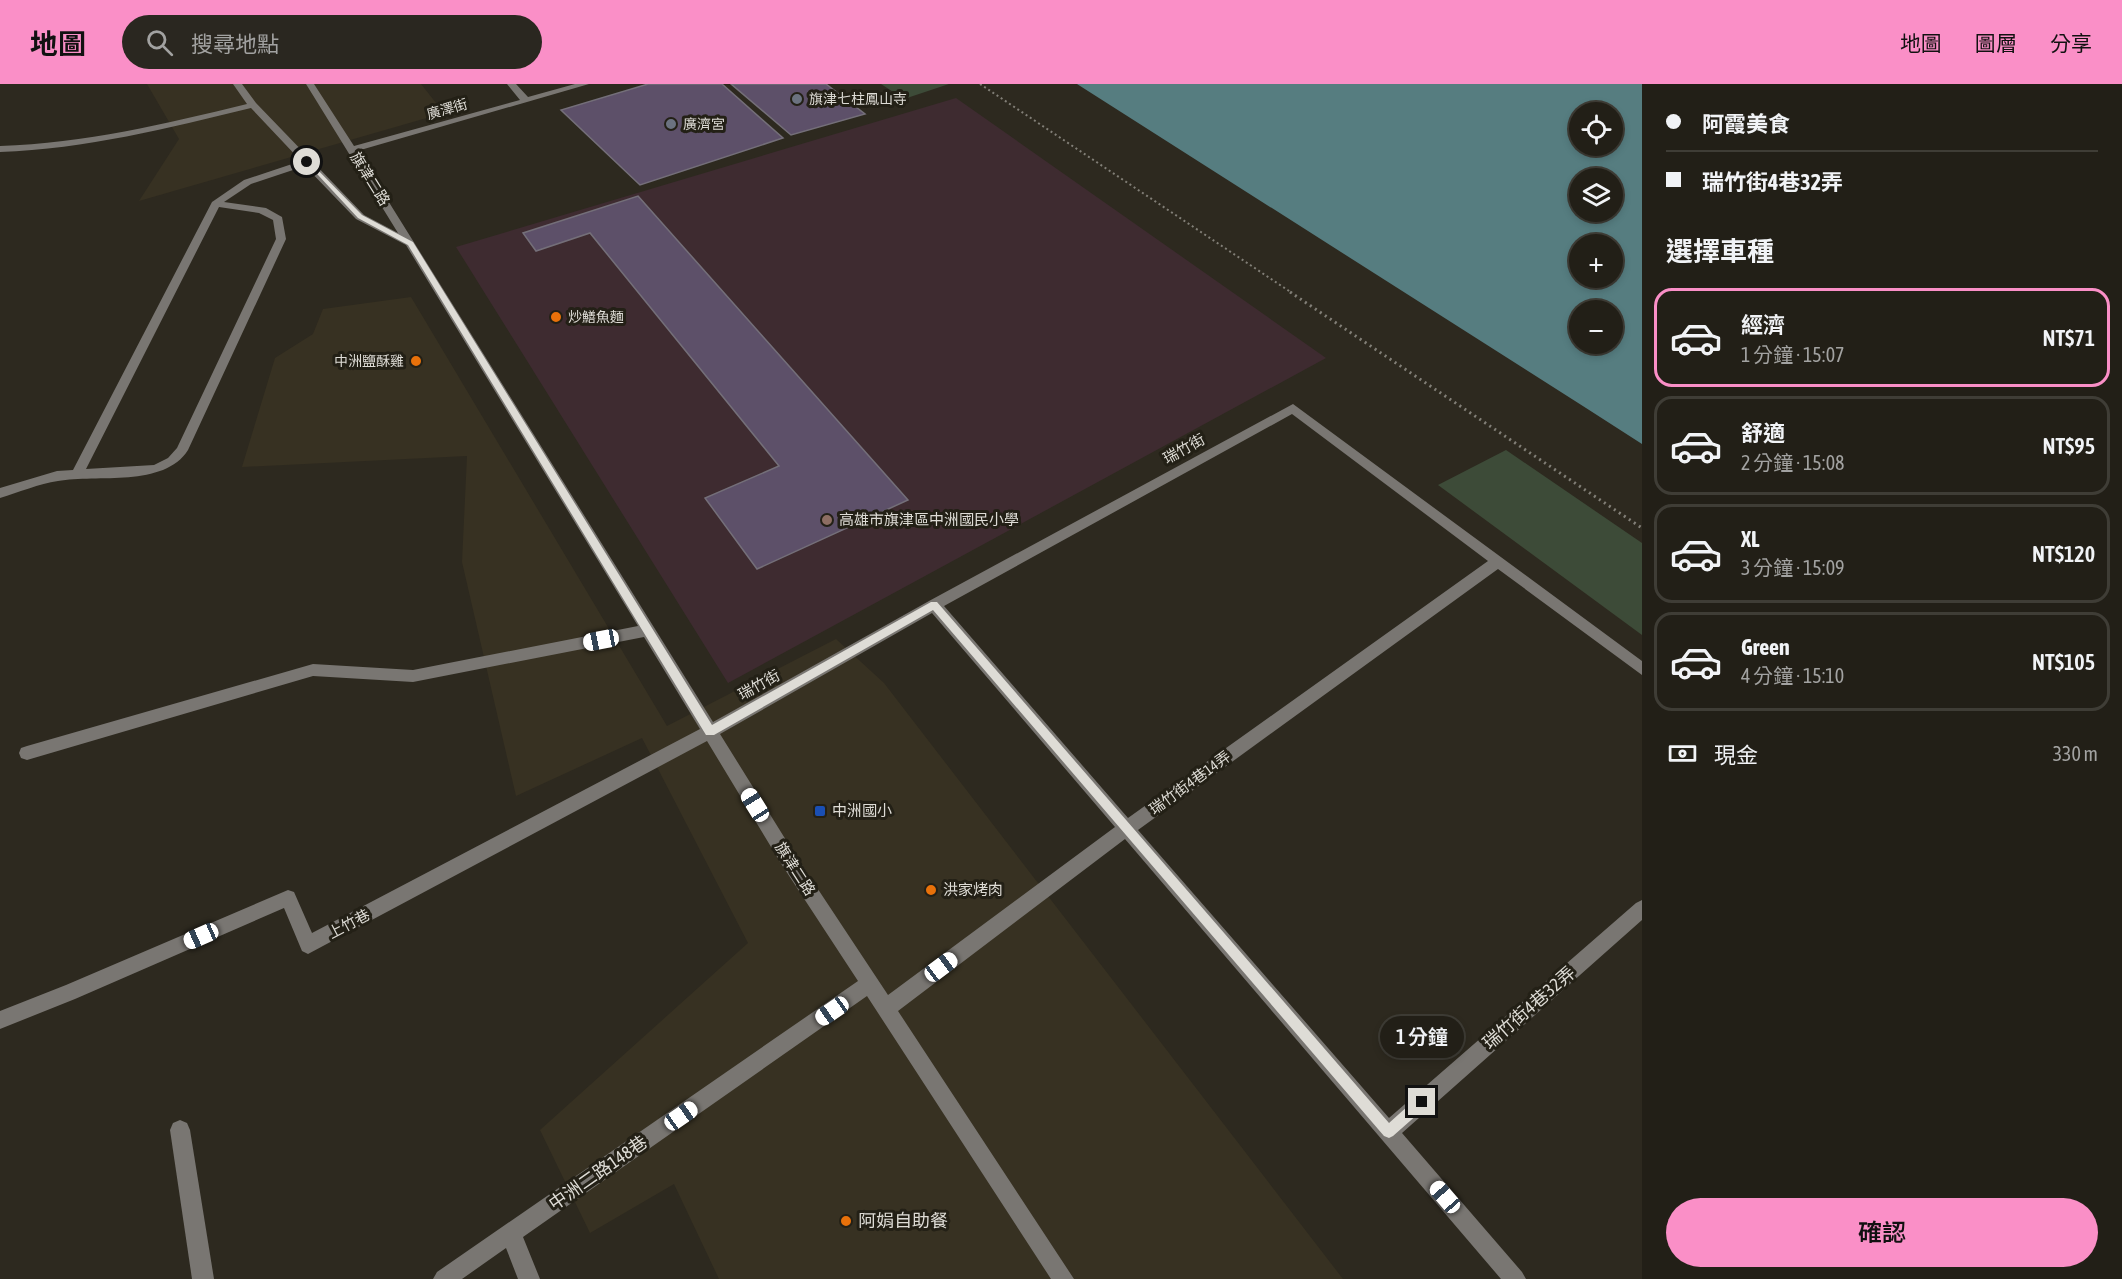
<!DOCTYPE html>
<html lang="zh-TW">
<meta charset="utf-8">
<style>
:root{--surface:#221f17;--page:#2a2720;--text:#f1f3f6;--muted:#a2a2a1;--line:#3f3d36;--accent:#fa8fc7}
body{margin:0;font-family:"Asap Condensed","Noto Sans TC",sans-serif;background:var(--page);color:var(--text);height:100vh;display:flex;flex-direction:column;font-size:22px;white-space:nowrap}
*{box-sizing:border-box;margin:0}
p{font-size:20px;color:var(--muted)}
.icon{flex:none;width:33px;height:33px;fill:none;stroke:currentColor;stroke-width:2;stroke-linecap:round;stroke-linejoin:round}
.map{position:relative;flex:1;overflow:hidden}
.side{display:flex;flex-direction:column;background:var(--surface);width:480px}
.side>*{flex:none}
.top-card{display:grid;align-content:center;height:132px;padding:0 24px;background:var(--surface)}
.fabs{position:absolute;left:1569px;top:18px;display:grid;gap:12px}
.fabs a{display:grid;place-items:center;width:54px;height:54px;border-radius:50%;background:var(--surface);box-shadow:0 3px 9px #0003,0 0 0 2px var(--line);font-size:30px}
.end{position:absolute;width:27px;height:27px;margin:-14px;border:8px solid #dedcd6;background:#111;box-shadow:0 0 0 3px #111}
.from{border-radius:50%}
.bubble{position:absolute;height:42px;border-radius:21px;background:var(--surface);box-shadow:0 3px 9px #0003,0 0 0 2px var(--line);font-size:20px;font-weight:600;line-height:42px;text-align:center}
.car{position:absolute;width:18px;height:36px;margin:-18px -9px;border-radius:8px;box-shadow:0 0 4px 2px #0007;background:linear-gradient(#fff 24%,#345 0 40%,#fff 0 76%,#345 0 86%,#fff 0)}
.top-card b{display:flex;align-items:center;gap:21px;height:57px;font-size:22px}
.top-card b+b{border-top:2px solid var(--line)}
.top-card i{width:15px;height:15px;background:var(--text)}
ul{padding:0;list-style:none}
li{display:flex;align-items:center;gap:18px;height:99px;margin:0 12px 9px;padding:0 12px;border:3px solid var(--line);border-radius:18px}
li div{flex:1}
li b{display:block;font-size:22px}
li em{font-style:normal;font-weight:600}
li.selected{border-color:var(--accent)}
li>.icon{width:54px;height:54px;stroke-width:1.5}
h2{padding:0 24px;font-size:27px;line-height:72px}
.pay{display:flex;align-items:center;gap:15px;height:66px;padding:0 24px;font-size:22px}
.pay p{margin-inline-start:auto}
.button{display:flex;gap:12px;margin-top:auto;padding:12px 24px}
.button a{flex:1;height:69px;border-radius:36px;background:var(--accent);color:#111;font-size:24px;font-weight:600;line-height:69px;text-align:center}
header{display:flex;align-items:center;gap:36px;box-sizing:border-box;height:84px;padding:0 30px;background:var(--accent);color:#111}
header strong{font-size:28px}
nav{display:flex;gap:33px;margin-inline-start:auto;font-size:21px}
.search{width:420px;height:54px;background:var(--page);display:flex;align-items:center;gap:15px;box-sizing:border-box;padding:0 21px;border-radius:33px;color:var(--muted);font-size:22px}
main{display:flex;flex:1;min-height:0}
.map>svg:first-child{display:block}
.built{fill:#373122}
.education{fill:#3e2b30}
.green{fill:#3d4b38}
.water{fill:#567d80;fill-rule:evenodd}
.building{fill:#5d5069;stroke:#746f79;stroke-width:1.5}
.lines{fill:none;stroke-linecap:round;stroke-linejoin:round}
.path-far1{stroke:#827f77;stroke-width:2;stroke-dasharray:2 3;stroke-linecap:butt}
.path{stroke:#827f77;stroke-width:3;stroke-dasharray:2 4;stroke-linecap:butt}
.minor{fill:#797672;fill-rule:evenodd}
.route{fill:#dedcd6}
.worship-dot{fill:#6b7280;stroke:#232016;stroke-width:2}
.food-dot{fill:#e8710a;stroke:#232016;stroke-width:2}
.education-dot{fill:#8d6e63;stroke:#232016;stroke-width:2}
.transit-dot{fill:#1a4fb4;stroke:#232016;stroke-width:2}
.labels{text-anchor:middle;stroke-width:6;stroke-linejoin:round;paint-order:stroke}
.far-poi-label{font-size:14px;fill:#dedcd6;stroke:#232016;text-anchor:start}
.far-street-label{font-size:14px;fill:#dedcd6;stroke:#232016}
.street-label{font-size:15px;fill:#dedcd6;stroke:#232016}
.poi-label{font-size:15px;fill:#dedcd6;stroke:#232016;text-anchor:start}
.near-street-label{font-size:18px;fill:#dedcd6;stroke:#232016}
.near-poi-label{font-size:18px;fill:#dedcd6;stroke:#232016;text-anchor:start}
</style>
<header>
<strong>地圖</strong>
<div class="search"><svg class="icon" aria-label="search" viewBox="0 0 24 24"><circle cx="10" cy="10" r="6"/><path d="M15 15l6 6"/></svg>搜尋地點</div>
<nav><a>地圖</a><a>圖層</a><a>分享</a></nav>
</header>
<main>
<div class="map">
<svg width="1642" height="1195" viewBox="0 0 1642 1195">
<rect width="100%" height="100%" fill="#2d291f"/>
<g class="built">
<path d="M147 0H421L444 29 139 117 179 55Z"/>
<path d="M411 213 667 642 836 555 884 599 1343 1195H719L674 1100 590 1149 540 1046 748 859 642 654 516 712 462 478 467 372 242 383 275 274 313 250 323 225Z"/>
</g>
<path class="education" d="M956 14 1326 274 728 599 456 163Z"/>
<g class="green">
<path d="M881 0H949L904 15Z"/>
<path d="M1506 366 1642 459V551L1438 401Z"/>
</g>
<path class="water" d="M1077 0H1642V360L1586 324ZM1580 28H1612V62H1580ZM1580 94H1612V128H1580ZM1580 160H1612V194H1580ZM1580 226H1612V260H1580Z"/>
<g class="building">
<path d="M648 0H722L783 54 640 101 561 26Z"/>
<path d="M731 0H826L865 30 791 51Z"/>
<path d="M638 112 908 416 757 485 705 414 779 382 590 149 536 167 523 149Z"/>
</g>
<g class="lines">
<path class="path-far1" d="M980 0 1292 209"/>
<path class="path" d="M1290 208 1642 444"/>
<g class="minor">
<path d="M233 0H242L256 19 364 131 398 149 306 0H314L354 62 520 16 507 0H516L528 13 575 0H589L357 67 713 638 929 517 1293 320 1642 577V591L1498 485 1138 746 1389 1034 1636 819 1642 816V836L1402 1049 1522 1188 1526 1195H1501L1125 755 898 927 1074 1195H1051L867 912 523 1153 540 1195H518L506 1164 462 1195H433L437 1188 858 897 782 781 707 657 308 870 302 867 284 824 75 915 0 945V927L66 901 288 806 294 808 312 849 700 645 644 553 413 598 313 592 27 676 21 674 19 669 21 664 27 662 313 580 413 586 638 542 406 161 356 135 305 82 251 100 224 118 266 124 282 133 286 155 188 366C164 404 97 390 58 397 39 400 19 408 0 414V404L57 387 73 386 212 118 244 96 301 77 251 24C168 44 86 65 0 68V62C85 59 165 40 247 20ZM219 123 259 129 273 136 276 155 177 364 168 374 154 381 86 385ZM1292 330 1488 477 1128 734 944 522ZM932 529 1115 743 888 911 794 769 720 650Z"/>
<path d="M180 1036 187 1039 190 1046 214 1195H192L170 1046 173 1039Z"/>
</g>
</g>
<path class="route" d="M305 77H309L362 131 413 158 712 641 931 518H937L1389 1039 1418 1013 1422 1012 1427 1013 1429 1018 1427 1022 1393 1052 1389 1054 1384 1052 933 526 714 651H706L408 161 358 134Z"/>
<g class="worship-dot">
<circle cx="797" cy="15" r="6"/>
<circle cx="671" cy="40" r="6"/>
</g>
<g class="food-dot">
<circle cx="556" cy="233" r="6"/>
<circle cx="416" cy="277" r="6"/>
<circle cx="931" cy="806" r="6"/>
<circle cx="846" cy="1137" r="6"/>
</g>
<circle class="education-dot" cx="827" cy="436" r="6"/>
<rect class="transit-dot" x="814" y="721" width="12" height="12" rx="3"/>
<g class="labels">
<g class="far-poi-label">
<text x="809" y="20">旗津七柱鳳山寺</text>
<text x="683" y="45">廣濟宮</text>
<text x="568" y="238">炒鱔魚麵</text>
<text x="404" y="282" text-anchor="end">中洲鹽酥雞</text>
</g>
<g class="far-street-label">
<text transform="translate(447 25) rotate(-16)" y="5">廣澤街</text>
</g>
<g class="street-label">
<text transform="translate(370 95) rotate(58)" y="5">旗津二路</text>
<text transform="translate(1184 365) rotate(-29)" y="5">瑞竹街</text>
<text transform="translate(759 601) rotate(-29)" y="5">瑞竹街</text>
<text transform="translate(1190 699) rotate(-36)" y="5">瑞竹街4巷14弄</text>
<text transform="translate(795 785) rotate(57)" y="5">旗津二路</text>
<text transform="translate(349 840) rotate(-28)" y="5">上竹巷</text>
</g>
<g class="poi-label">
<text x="839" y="441">高雄市旗津區中洲國民小學</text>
<text x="832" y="732">中洲國小</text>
<text x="943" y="811">洪家烤肉</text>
</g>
<g class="near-street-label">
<text transform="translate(1529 924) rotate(-41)" y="6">瑞竹街4巷32弄</text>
<text transform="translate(598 1089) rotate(-35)" y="6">中洲二路148巷</text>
</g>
<g class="near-poi-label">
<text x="858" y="1143">阿娟自助餐</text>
</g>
</g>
</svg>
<div class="fabs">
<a><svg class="icon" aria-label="locate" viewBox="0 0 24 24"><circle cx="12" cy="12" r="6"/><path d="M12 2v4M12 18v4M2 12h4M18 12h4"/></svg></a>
<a><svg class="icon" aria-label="layers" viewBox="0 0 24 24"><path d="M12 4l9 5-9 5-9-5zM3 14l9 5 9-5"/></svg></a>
<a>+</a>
<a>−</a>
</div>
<i class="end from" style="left:307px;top:78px"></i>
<i class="end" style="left:1422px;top:1018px"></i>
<div class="bubble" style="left:1380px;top:932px;width:84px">1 分鐘</div>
<i class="car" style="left:601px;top:556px;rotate:259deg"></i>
<i class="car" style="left:755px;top:721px;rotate:328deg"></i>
<i class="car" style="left:201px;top:852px;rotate:246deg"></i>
<i class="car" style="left:941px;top:883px;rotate:53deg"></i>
<i class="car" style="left:832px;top:927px;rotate:235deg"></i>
<i class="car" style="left:681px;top:1032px;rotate:55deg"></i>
<i class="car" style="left:1445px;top:1113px;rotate:319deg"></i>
</div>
<section class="side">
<div class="top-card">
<b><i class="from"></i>阿霞美食</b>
<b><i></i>瑞竹街4巷32弄</b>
</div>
<h2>選擇車種</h2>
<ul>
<li class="selected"><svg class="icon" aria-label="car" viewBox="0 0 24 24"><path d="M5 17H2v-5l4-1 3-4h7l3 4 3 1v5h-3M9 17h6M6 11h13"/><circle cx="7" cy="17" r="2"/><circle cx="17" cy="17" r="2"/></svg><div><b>經濟</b><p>1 分鐘 · 15:07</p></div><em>NT$71</em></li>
<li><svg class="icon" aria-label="car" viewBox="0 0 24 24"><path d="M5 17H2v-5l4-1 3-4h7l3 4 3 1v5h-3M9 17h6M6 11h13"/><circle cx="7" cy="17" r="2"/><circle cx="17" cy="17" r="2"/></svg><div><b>舒適</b><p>2 分鐘 · 15:08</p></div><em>NT$95</em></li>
<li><svg class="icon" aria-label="car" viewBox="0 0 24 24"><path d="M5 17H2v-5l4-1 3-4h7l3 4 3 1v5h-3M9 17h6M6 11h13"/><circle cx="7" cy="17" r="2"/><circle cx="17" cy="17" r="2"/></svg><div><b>XL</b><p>3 分鐘 · 15:09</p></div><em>NT$120</em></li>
<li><svg class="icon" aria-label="car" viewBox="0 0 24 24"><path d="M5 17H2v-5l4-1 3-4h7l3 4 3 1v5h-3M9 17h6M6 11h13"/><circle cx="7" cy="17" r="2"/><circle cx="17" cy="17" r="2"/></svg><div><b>Green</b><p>4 分鐘 · 15:10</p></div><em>NT$105</em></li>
</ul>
<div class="pay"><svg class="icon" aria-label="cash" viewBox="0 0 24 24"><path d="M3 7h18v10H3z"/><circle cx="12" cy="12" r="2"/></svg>現金<p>330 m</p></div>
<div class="button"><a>確認</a></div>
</section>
</main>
